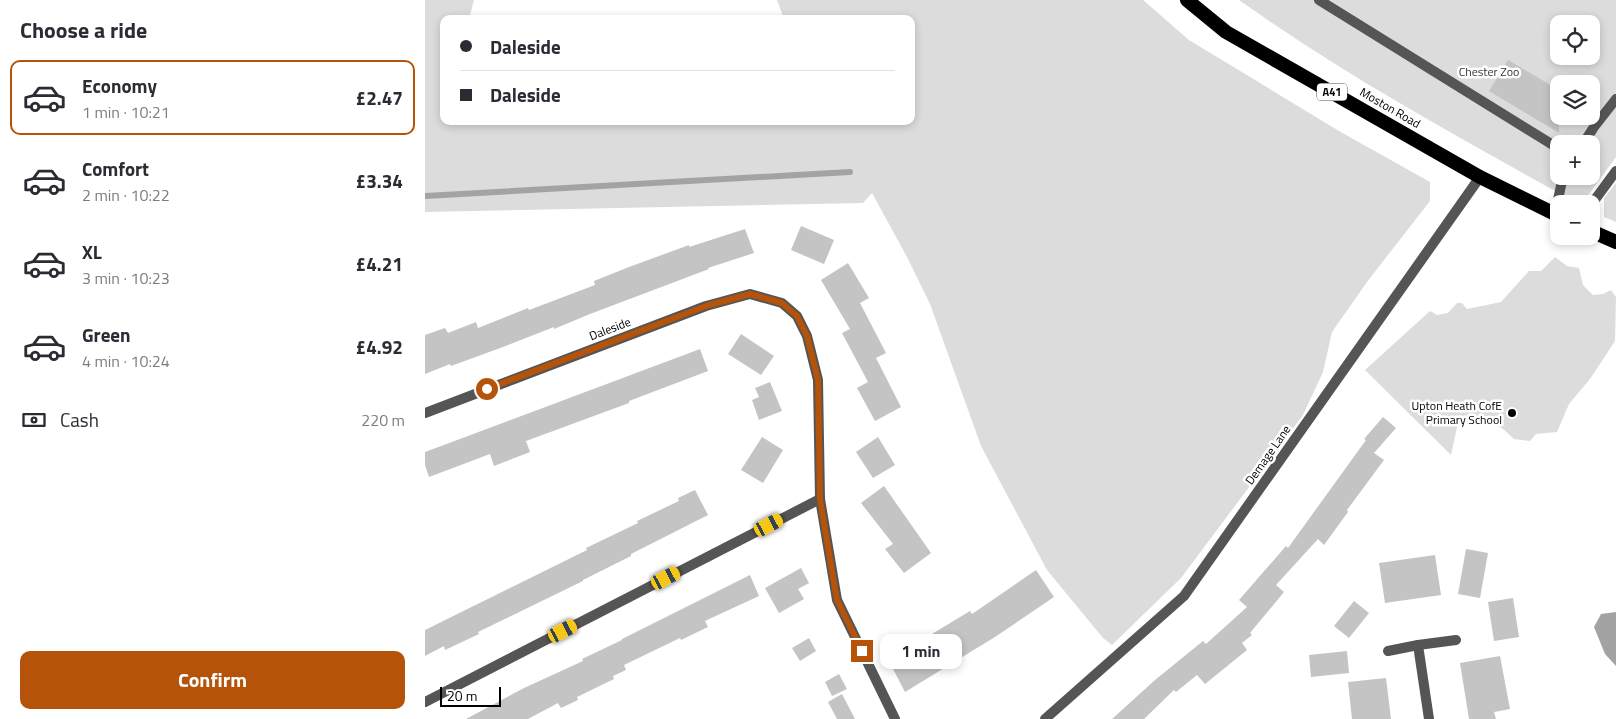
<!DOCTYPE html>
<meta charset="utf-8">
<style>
:root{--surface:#fff;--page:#f2f2f3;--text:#2b2b33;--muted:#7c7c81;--line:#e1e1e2;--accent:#b45309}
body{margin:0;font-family:"Titillium Web",sans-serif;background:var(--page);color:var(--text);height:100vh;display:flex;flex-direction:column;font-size:19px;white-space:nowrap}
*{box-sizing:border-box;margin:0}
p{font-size:16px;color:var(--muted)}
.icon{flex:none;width:28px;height:28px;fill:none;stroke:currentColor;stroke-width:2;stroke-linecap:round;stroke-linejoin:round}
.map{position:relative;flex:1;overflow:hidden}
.sheet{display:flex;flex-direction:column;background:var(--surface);width:425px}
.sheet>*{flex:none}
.hud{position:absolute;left:15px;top:15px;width:475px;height:110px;border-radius:10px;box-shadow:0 2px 8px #0003;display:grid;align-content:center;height:110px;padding:0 20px;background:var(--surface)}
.controls{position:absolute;left:1125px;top:15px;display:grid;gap:10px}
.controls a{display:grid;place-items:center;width:50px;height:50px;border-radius:10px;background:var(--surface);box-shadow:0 2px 8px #0003;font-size:25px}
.scale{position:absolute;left:15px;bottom:12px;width:61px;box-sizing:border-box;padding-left:5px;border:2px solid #000;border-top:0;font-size:14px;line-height:18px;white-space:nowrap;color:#000;-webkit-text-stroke:4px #fff;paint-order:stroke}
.end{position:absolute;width:22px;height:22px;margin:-11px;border:6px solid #b45309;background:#fff;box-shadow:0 0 0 2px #fff}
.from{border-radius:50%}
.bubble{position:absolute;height:35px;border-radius:10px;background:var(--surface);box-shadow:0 2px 8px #0003;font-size:16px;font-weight:700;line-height:35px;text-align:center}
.car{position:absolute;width:15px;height:30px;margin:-15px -8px;border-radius:6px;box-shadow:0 0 4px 1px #0007;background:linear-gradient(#f5c518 24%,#345 0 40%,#f5c518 0 76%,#345 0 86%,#f5c518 0)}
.hud b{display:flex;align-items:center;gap:18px;height:48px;font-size:19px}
.hud b+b{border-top:1px solid var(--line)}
.hud i{width:12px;height:12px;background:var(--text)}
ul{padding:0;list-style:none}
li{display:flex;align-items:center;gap:15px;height:75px;margin:0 10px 8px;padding:0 10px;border:2px solid transparent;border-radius:10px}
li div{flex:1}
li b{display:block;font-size:19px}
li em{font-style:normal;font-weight:700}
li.on{border-color:var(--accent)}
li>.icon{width:45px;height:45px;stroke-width:1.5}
h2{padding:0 20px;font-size:22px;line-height:60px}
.pay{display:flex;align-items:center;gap:12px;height:55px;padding:0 20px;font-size:19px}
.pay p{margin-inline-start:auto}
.button{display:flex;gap:10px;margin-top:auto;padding:10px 20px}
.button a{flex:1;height:58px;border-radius:10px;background:var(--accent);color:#fff;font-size:20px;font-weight:700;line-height:58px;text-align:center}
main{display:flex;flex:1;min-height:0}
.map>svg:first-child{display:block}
.green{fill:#dcdcdc;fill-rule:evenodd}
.water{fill:#a3a3a3}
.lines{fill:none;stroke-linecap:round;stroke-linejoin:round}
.stream{stroke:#a3a3a3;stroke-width:6}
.building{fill:#c4c4c4}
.service{stroke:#555;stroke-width:10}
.minor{stroke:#555;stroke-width:10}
.tertiary{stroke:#555;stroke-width:10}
.trunk{stroke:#000;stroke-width:14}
.route{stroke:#b45309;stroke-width:6}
.poi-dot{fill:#000;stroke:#fff;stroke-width:2}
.labels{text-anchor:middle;stroke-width:5;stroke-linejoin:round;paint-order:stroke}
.shield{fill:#fff;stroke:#4c4c4c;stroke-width:1}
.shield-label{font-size:11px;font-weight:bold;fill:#000}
.park-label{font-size:12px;fill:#333;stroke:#fff}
.street-label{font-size:12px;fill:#000;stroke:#fff}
.poi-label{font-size:12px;fill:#000;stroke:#fff;text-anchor:end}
</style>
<main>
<section class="sheet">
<h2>Choose a ride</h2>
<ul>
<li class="on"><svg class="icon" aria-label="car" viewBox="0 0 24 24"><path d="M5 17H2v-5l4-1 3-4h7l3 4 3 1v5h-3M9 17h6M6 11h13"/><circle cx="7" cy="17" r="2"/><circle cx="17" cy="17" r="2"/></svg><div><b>Economy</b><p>1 min · 10:21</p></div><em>£2.47</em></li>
<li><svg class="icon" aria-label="car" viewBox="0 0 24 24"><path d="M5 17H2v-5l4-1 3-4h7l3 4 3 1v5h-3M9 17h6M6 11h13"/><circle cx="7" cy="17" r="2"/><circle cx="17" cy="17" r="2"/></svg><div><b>Comfort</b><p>2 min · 10:22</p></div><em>£3.34</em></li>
<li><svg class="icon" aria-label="car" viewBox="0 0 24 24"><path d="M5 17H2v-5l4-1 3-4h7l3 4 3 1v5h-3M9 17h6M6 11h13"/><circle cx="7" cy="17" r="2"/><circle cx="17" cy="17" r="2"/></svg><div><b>XL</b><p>3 min · 10:23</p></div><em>£4.21</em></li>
<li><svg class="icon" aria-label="car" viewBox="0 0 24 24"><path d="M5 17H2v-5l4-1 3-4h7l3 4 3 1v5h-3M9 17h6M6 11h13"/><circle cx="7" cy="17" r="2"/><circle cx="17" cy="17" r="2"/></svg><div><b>Green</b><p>4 min · 10:24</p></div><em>£4.92</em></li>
</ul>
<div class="pay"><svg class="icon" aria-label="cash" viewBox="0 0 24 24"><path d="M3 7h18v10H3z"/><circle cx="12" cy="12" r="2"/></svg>Cash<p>220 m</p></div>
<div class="button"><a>Confirm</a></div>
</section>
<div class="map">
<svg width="1191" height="719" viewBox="0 0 1191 719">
<rect width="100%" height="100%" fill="#fff"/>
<g class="green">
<path d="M0 0H49L44 19H19V121H486V19H359L352 0H718L764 40 914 131 1005 182V201L942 282 907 332 898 372 878 415 756 578 687 645 678 638 622 570 556 446 505 304 482 257 447 193 438 203 0 212Z"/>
<path d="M814 0H1191V157L1157 204H1154C1038 140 922 77 814 0ZM1134 24H1166V56H1134ZM1134 84H1166V116H1134ZM1134 144H1166V176H1134Z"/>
<path d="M1191 183V222L1179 217V198Z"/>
<path d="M1130 257 1142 266 1154 268 1158 285 1168 295 1178 294 1186 290 1191 297 1190 341 1165 379 1144 404 1132 432 1111 434 1105 441 1089 439 1078 429 1060 418 1046 414 1034 418 1026 455 940 370 1005 311 1012 315 1023 313 1032 303H1037L1042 309 1076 302 1104 271H1116Z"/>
</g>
<path class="water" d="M1191 612V666L1180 654 1169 627 1176 614Z"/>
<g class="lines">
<path class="stream" d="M0 196 425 172"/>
</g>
<g class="building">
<path d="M1083 60 1134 90V133L1064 91Z"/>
<path d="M376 226 409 240 399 264 366 250Z"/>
<path d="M320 229 329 253 283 268 284 269 165 314 129 329V327L78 347 26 366 25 364 0 374V335L20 328 23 333 51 322 53 328 103 308 104 310 170 285 169 281 204 267 264 245V247Z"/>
<path d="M423 263 444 298 435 303 461 353 451 358 476 407 450 421 432 388 443 382 417 333 425 329 396 280Z"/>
<path d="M316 334 349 356 336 375 303 354Z"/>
<path d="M275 349 283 371 204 401V403L101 441 105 452 69 466 65 454 4 477 0 465V452Z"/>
<path d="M345 382 357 411 334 420 327 400 334 397 330 388Z"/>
<path d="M958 417 971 428 949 453 959 460 922 510 923 512 899 545 893 539 851 585 859 592 825 633 827 635 817 643 822 650 780 684 772 675 751 692 749 690 719 719H687L730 680 778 641 781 644 822 607 814 600 861 546 863 548 941 440 939 439Z"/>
<path d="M337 437 358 450 338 483 316 470Z"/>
<path d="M453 437 470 465 448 478 431 452Z"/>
<path d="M459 486 506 553 479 573 460 549 468 544 436 503Z"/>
<path d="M270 490 283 515 206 554V556L158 580V581L53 632 54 634 20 650 19 646 0 656V630L162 550 161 548 213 523 212 521 254 501 253 498Z"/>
<path d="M1041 549 1063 553 1055 598 1033 594Z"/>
<path d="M1010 555 1016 595 960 603 954 563Z"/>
<path d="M376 568 384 583 373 589 379 599 354 613 340 588Z"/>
<path d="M611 570 629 597 570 637 480 692 468 669 478 664 471 652 491 640 492 643 545 611 547 614Z"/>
<path d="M325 575 334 596 280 621 283 627 256 640 255 638 199 665 201 670 188 676 189 679 152 697 153 700 136 708 133 703 103 719H41L99 688 158 661 157 659 197 640V639Z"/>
<path d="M1088 598 1094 637 1069 641 1063 602Z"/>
<path d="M929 601 944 613 924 638 909 626Z"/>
<path d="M384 638 391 651 375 661 367 648Z"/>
<path d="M922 651 924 673 886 677 884 655Z"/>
<path d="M1075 656 1085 709 1069 712 1071 719H1044L1035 663Z"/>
<path d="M414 674 422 689 407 696 400 682Z"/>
<path d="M961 678 966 719H927L923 682Z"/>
<path d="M417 694 430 719H412L403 702Z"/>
</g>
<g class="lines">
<g class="service">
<path d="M894 0 1128 145 1134 154"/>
<path d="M1158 144 1169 127 1191 99"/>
<path d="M1166 205 1191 171"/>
<path d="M1130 214 1138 176"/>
</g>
<g class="minor">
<path d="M0 413 281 306 325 294 357 303 372 316 382 336 393 380 395 499 412 600 470 719"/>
<path d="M963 651 993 645"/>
<path d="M0 702 395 499"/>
<path d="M1004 719 993 645 1031 640"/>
</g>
<path class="tertiary" d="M620 719 759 596 1055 177"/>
<g class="trunk">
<path d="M762 0 801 32 1055 177 1134 216"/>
<path d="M1166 231 1191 242"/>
</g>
</g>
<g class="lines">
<path class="route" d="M62 389 281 306 325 294 357 303 372 316 382 336 393 380 395 499 409 583 412 600 437 651"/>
</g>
<circle class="poi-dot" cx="1087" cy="413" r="5"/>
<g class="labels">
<rect class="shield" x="892" y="83.5" width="30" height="17" rx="4"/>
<g class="shield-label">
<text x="907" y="96">A41</text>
</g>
<g class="park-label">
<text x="1064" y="76">Chester Zoo</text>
</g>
<g class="street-label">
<text transform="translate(965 108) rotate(30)" y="4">Moston Road</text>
<text transform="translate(185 329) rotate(-21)" y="4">Daleside</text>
<text transform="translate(843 455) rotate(-55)" y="4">Demage Lane</text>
</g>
<g class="poi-label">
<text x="1077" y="410">Upton Heath CofE<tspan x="1077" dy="14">Primary School</tspan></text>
</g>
</g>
</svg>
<div class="controls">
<a><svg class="icon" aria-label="locate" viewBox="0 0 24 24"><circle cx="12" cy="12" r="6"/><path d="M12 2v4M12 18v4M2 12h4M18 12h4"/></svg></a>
<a><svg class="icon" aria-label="layers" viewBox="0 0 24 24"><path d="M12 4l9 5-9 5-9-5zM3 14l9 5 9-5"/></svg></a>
<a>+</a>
<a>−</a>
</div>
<div class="scale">20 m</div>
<i class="end from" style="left:62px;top:389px"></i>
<i class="end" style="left:437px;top:651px"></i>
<div class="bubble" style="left:455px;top:634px;width:82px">1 min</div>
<i class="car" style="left:344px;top:525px;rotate:63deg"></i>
<i class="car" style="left:241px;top:578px;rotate:63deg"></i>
<i class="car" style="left:138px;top:631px;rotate:63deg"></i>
<div class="hud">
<b><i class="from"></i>Daleside</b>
<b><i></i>Daleside</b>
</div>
</div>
</main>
